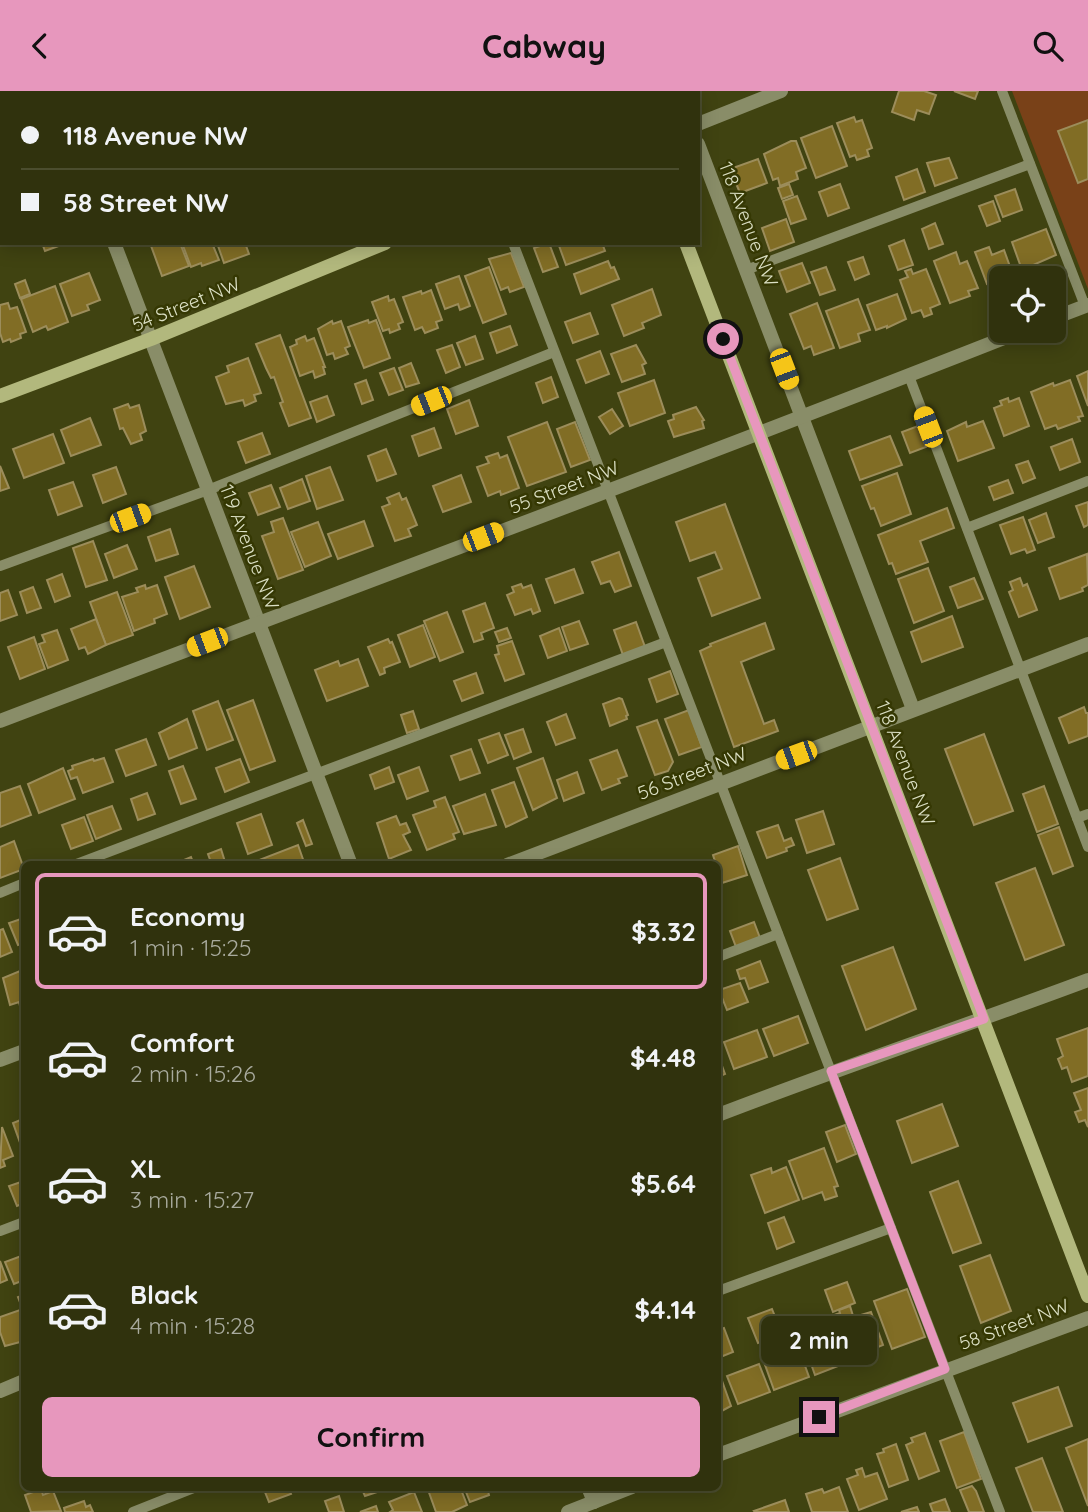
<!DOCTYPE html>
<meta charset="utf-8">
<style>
:root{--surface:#30320d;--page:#3c3e1b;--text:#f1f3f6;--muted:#a8aa9d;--line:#4b4d2e;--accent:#e797bd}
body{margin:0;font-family:Quicksand,sans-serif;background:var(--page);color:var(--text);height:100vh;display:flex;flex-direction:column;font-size:26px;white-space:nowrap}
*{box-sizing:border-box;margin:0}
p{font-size:23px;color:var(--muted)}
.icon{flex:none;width:38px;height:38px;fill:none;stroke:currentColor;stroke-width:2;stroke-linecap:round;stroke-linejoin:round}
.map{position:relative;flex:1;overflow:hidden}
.panel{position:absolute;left:21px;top:770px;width:700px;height:630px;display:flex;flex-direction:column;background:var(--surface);border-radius:10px;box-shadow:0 4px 18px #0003,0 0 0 2px var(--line)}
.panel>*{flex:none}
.top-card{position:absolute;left:0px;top:0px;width:700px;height:154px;box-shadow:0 4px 18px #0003,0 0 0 2px var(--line);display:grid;align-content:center;height:154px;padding:0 21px;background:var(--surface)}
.controls{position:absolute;left:989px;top:175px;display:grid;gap:14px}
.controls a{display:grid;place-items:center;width:77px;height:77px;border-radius:10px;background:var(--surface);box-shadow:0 4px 18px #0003,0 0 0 2px var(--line);font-size:35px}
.end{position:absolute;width:32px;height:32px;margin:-16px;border:9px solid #e797bd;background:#111;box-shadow:0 0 0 4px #111}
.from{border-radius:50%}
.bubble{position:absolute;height:49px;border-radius:10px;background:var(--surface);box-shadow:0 4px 18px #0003,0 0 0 2px var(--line);font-size:23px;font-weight:800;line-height:49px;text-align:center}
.car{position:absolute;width:21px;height:42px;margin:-21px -10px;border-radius:9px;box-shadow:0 0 5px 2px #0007;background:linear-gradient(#f5c518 24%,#345 0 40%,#f5c518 0 76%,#345 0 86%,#f5c518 0)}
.top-card b{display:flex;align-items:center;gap:24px;height:66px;font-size:26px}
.top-card b+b{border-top:2px solid var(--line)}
.top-card i{width:18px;height:18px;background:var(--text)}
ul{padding:12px 0 0;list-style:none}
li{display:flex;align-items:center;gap:21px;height:116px;margin:0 14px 10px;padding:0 7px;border:4px solid transparent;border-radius:10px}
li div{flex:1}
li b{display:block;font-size:26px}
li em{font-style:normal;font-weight:800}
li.on{border-color:var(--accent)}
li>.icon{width:63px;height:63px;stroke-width:1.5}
.cta{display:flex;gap:14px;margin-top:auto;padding:14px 21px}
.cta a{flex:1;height:80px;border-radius:10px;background:var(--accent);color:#111;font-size:28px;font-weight:800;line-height:80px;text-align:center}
header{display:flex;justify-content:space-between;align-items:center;height:91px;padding:0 21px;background:var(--accent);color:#111;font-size:32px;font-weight:800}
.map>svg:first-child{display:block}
.green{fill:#794118}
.building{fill:#816d25;stroke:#9c8d5b;stroke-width:2}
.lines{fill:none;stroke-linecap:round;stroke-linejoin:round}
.lane{stroke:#898d68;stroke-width:10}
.street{stroke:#898d68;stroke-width:14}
.secondary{stroke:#b2b87d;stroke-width:14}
.route{stroke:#e797bd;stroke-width:9}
.labels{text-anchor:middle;stroke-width:5;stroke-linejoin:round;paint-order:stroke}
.street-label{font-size:19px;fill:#dce0c5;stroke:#353803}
</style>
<header><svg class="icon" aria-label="back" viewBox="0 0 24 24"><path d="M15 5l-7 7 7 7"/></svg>Cabway<svg class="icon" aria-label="search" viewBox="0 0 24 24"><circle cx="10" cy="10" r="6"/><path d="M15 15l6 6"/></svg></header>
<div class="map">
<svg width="1088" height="1421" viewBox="0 0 1088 1421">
<rect width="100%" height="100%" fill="#404311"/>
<path class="green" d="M1012 0H1088V198Z"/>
<g class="building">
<path d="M503 0H568L569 2H504Z"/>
<path d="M899 0H924L936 4 929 23 917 19 914 29 892 21Z"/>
<path d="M954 0H978L975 8Z"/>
<path d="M854 26 856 31 862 29 872 57 867 59 869 65 857 69 855 64 850 66 837 32Z"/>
<path d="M1088 29V88L1078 92 1058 40Z"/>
<path d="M832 35 847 75 816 87 801 47Z"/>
<path d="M791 50H796L806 77 796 81 798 88 780 95 778 87 773 89 764 63Z"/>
<path d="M949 67 957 87 935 95 927 72Z"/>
<path d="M758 68 767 92 740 102 730 78Z"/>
<path d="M917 78 925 101 904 109 896 86Z"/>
<path d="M789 93 793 104 782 108 778 97Z"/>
<path d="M840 93 849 117 828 125 819 101Z"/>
<path d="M1015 98 1022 119 1003 126 995 105Z"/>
<path d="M797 105 806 128 791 133 783 110Z"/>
<path d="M993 110 1000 130 987 135 979 115Z"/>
<path d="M786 128 794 151 770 160 762 137Z"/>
<path d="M935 132 943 153 929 158 922 138Z"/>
<path d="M1046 138 1056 164 1022 179 1012 151Z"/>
<path d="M904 149 913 174 898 179 889 155Z"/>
<path d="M42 152H63L64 153 45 160Z"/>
<path d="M150 152H180L189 175 162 185Z"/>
<path d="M182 152H212L219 169 202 175 201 172 191 176Z"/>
<path d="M217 152H245L249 163 224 172Z"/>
<path d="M549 152 558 176 543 181 534 157Z"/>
<path d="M558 152H602L605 160 566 174Z"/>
<path d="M989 156 992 164 1004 159 1013 184 987 193 975 161Z"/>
<path d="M956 161 960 173 967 170 978 197 968 200 970 205 950 212 934 170Z"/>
<path d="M511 162 524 196 510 201 508 196 501 199 489 168Z"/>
<path d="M863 166 869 183 855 189 848 171Z"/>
<path d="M608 170 611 177 614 176 619 188 581 203 574 183Z"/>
<path d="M802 172 810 192 787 201 779 180Z"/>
<path d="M489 176 506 223 483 232 465 185Z"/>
<path d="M826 176 835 199 820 204 811 181Z"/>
<path d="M911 178 913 183 926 178 940 213 930 217 932 223 924 226 921 219 912 222 900 189 908 186 905 180Z"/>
<path d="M89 182 100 209 87 214 89 219 72 225 60 193Z"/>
<path d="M459 185 470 215 460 219 458 213 445 218 436 193Z"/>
<path d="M25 189 30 203 20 207 15 193Z"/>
<path d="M55 195 68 231 48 239 46 235 33 241 21 208Z"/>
<path d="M652 198 661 224 642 232 644 237 624 245 612 214Z"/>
<path d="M431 199 442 229 436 231 438 237 425 242 422 236 415 239 403 206 421 200 422 203Z"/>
<path d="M897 203 906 228 887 237V235L876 239 867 214Z"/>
<path d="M388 205 389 210 394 208 403 231 398 233 400 238 390 242 389 238 383 240 372 211Z"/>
<path d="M858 208 870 239 858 243 860 250 840 257 826 220Z"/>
<path d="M8 212 10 218 17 216 26 241 20 243 21 247 11 251 10 248 3 251 0 242V214Z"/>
<path d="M817 212 834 257 814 264 811 255 804 258 790 223Z"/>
<path d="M590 222 598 243 573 252 565 231Z"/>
<path d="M368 229 369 232 376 229 390 267 364 277 348 236Z"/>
<path d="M332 230 333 233 341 230 350 255 345 257 348 263 335 268 333 262 327 264 318 238Z"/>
<path d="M510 235 517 254 497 262 490 242Z"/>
<path d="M280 244 311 327 289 335 280 312 283 311 274 286 271 287 266 277 256 253Z"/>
<path d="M305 245 307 250 314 247 325 276H323L325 283 315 287 313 280 300 285 290 256 297 253 296 249Z"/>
<path d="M475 245 483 268 466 274 457 252Z"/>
<path d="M452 254 460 276 446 282 437 259Z"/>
<path d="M636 254 646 272 642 274 645 283 622 291 611 263Z"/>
<path d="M600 260 609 283 586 292 577 269Z"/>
<path d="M248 267 261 302 254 304 256 310 245 315 243 309 226 313 216 286 229 281 227 275Z"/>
<path d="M411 272 419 292 406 296 399 277Z"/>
<path d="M394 277 403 299 389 304 380 282Z"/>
<path d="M1088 280V315L1077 285Z"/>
<path d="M551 286 558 306 543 312 536 292Z"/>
<path d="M366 289 373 309 362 313 355 293Z"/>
<path d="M654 289 665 322 630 335 618 302Z"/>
<path d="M1070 289 1083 325 1078 326 1080 330 1058 338 1056 334 1045 338 1031 301 1053 292 1054 295Z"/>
<path d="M327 305 334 324 317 331 310 311Z"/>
<path d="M1008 307 1009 311 1019 307 1029 335 1004 345 994 317 1002 314 1000 310Z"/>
<path d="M469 309 478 335 456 343 447 318Z"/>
<path d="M128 313 130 317 139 314 146 340 140 343 142 349 131 353 123 337 120 338 114 318Z"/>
<path d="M696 316 704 329 702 330 704 337 674 346 668 330 674 328 673 324Z"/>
<path d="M612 318 623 335 610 343 599 326Z"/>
<path d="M90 327 101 354 71 365 61 339Z"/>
<path d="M983 330 994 357 958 370 947 340 966 331 967 336Z"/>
<path d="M547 331 566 381 527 395 508 346Z"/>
<path d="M575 331 590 369 571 376 557 338Z"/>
<path d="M918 335 926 356 910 362 902 341Z"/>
<path d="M434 337 441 357 419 365 412 345Z"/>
<path d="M262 342 270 363 246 372 238 351Z"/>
<path d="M53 343 64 372 24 387 13 358Z"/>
<path d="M890 345 902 374 860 389 849 360Z"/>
<path d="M1072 348 1080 371 1060 379 1051 356Z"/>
<path d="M386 358 396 383 377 390 368 365Z"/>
<path d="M498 362 500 367 507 364 519 397 501 404 500 400 488 405 477 376 489 372 486 366Z"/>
<path d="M1028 370 1035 387 1023 392 1016 374Z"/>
<path d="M0 375 9 397 0 400Z"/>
<path d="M116 376 126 403 103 412 93 384Z"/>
<path d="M330 376 343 409 317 418 306 385Z"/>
<path d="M897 382 911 423 881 435 874 417 871 418 862 395Z"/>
<path d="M461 384 471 411 443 421 433 395Z"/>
<path d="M302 388 310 410 288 418 280 397Z"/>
<path d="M1008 389 1013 402 994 409 989 396Z"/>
<path d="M73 391 82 415 58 424 49 399Z"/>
<path d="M271 394 280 416 258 424 249 402Z"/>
<path d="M399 402 402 409 406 407 417 434 408 438 411 445 395 450 382 416 390 413 387 407Z"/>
<path d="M1088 411V434L1084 436 1076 415Z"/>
<path d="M725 413 760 507 712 525 698 487 722 478 715 461 690 470 676 431Z"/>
<path d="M947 417 954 437 920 450 928 471 896 483 892 472 889 473 878 444Z"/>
<path d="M1046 422 1054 446 1038 452 1029 429Z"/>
<path d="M1023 426 1035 459 1027 462 1025 458 1011 463 1000 434Z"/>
<path d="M283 427 303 479 278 488 262 445 274 441 271 431Z"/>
<path d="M364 430 373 455 338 468 328 443Z"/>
<path d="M318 431 331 465 305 476 291 441Z"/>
<path d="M170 438 178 463 156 470 148 446Z"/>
<path d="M93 450 107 489 86 496 73 457Z"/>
<path d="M127 454 137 478 114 487 105 463Z"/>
<path d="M619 461 631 495 615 501 610 490 601 493 592 471Z"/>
<path d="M1087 463 1088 494 1082 497 1083 500 1060 508 1049 477Z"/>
<path d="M194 475 210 516 180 528 165 486Z"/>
<path d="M928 477 944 520 914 532 898 488Z"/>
<path d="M574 478 583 502 555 512 546 488Z"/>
<path d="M62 483 70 505 55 511 47 489Z"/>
<path d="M974 487 983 508 958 517 950 496Z"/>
<path d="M1020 487 1023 495 1027 493 1037 519 1019 526 1009 501 1013 499 1010 491Z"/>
<path d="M521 493 523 497 531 494 540 520 533 523 531 518 515 524 507 504 514 501 512 496Z"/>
<path d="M145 494 146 498 157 494 167 523 154 528 155 532 134 540 122 506 138 501 136 497Z"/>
<path d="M33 496 41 517 27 522 20 501Z"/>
<path d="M8 499 17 524 0 530V502Z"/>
<path d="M117 501 133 544 106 554 90 511Z"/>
<path d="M485 512 494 537 481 542 483 548 474 551 463 520Z"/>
<path d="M447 521 463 561 440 570 424 530Z"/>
<path d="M952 525 963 556 922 571 911 541Z"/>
<path d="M96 528 106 554 88 563 85 556 79 558 71 538Z"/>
<path d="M579 530 588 553 570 559 562 536Z"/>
<path d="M636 531 645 556 623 564 614 539Z"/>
<path d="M765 532 774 558 741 571 764 633 774 629 778 640 734 656 700 560 711 555 710 553Z"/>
<path d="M423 534 435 566 410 576 398 544Z"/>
<path d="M507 537 511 547 499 551 495 541Z"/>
<path d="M559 537 567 560 548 567 540 545Z"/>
<path d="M57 539 68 569 48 577 39 553 45 551 42 544Z"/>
<path d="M34 546 45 578 20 588 8 556Z"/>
<path d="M388 548 390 552 392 551 400 571 384 577 385 582 380 584 368 556Z"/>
<path d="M512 550 524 583 505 590 495 564 499 563 497 555Z"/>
<path d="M358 568 368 595 327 610 315 579 338 570 340 575Z"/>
<path d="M670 580 678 603 657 611 649 588Z"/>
<path d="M476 582 483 602 462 610 454 590Z"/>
<path d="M619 607 622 608 628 624 626 625 627 628 610 635 603 613Z"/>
<path d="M253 609 275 670 250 679 227 619Z"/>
<path d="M218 610 233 649 207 659 193 620Z"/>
<path d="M1084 616 1086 622H1088V645L1069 652 1059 627Z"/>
<path d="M689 619 702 656 679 664 665 628Z"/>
<path d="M413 620 419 638 407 642 401 624Z"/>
<path d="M566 623 575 647 556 654 547 631Z"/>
<path d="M187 628 197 657 169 668 159 642Z"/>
<path d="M657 629 673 671 668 680 655 684 637 636Z"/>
<path d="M523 638 531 661 514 668 505 644Z"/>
<path d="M499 642 508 664 488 672 479 649Z"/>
<path d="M984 643 1013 720 974 734 945 658Z"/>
<path d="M146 648 156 674 126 685 116 659Z"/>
<path d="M471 658 480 682 460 689 451 665Z"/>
<path d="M617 659 627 685 618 688 620 692 602 699 590 669Z"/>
<path d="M104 667 113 691 83 702 77 686 71 688 68 680 73 678 72 675 93 668 94 670Z"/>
<path d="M543 667 557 707 533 719 517 677Z"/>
<path d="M240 668 249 691 225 701 216 677Z"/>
<path d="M183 675 196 708 181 713 169 680Z"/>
<path d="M389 676 394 691 375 698 370 684Z"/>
<path d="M419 676 428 700 407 708 398 684Z"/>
<path d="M63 677 75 708 39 722 28 693Z"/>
<path d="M577 681 584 702 564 710 557 689Z"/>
<path d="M514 691 527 726 506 736 492 699Z"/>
<path d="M20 695 31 724 0 736V702Z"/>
<path d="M1044 695 1058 733 1037 741 1023 703Z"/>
<path d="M147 702 155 723 138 729 131 708Z"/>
<path d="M485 703 496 734 464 743 453 715Z"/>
<path d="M445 706 459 741 453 743 455 748 427 759 413 724 436 716 434 710Z"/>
<path d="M112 715 121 738 96 748 87 724Z"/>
<path d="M823 720 834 753 807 762 796 729Z"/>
<path d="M261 723 272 754 248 763 237 732Z"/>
<path d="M396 725 400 734 406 732 410 741 403 744 411 759 389 768 377 732Z"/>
<path d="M84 726 93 750 71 758 62 734Z"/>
<path d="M303 729 312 753 306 755 297 732Z"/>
<path d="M778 734 784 750 791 747 794 754 786 757 787 760 767 767 757 741Z"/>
<path d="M1059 736 1073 775 1053 783 1038 744Z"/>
<path d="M14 750 24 778 0 787V756Z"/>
<path d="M298 754 305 774H255L254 771Z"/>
<path d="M738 755 747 784 722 792 713 764Z"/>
<path d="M221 758 226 774H212L208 763Z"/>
<path d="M191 766 194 774H172Z"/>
<path d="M840 767 858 818 827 829 808 779Z"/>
<path d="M1035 777 1064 854 1025 869 996 792Z"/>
<path d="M24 827V852L18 854 9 832Z"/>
<path d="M754 831 760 847 736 856 730 840Z"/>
<path d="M3 838 12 861 0 866V839Z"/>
<path d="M893 856 916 918 866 939 842 875Z"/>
<path d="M760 870 768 891 749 898 745 887 740 888 737 879Z"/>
<path d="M20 880 24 888V918L21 919 19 911 10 914 3 887Z"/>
<path d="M740 892 748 911 727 919 719 899Z"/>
<path d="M798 925 808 952 774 965 763 938Z"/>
<path d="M1088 937V985L1072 991 1067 976 1062 978 1058 968 1063 965 1057 948Z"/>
<path d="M757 939 767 966 734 978 724 951Z"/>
<path d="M718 964 725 983 718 986Z"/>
<path d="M1088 997V1036L1085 1029 1079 1031 1075 1021 1081 1019 1074 1002Z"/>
<path d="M942 1013 958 1055 912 1072 897 1030Z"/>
<path d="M24 1023V1059L23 1060 13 1032 23 1028 21 1024Z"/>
<path d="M845 1034 856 1063 837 1071 826 1041Z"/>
<path d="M2 1036 13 1065 3 1069 5 1075 0 1077Z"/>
<path d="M824 1057 838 1095 834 1096 837 1105 825 1109 822 1101 803 1108 789 1070Z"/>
<path d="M786 1076 799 1109 765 1122 751 1084 771 1077 772 1082Z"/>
<path d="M24 1090V1112L17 1115 9 1095Z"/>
<path d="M958 1090 981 1152 953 1162 930 1101Z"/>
<path d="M784 1126 794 1151 777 1158 768 1132Z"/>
<path d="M24 1164V1189L14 1193 5 1171Z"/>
<path d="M990 1164 1011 1220 981 1232 960 1175Z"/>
<path d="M0 1170 7 1189 0 1192Z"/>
<path d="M847 1191 855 1212 833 1221 825 1199Z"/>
<path d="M907 1198 925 1246 892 1258 874 1210Z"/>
<path d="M24 1204V1222L18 1206Z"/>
<path d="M850 1215 853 1225 837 1231 834 1224 840 1222 839 1219Z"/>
<path d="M772 1218 782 1243 758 1252 748 1227Z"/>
<path d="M20 1219 24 1233V1250L5 1255 0 1241V1226Z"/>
<path d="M871 1221 883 1254 873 1258 874 1262 862 1267 860 1263 851 1266 840 1239 863 1230 861 1224Z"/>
<path d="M724 1237 733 1261 718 1267V1239Z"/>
<path d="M822 1240 826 1248 836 1244 846 1272 815 1284 805 1256 808 1255 805 1246Z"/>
<path d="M799 1258 809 1286 774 1299 764 1271Z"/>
<path d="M759 1273 770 1301 738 1313 727 1285Z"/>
<path d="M721 1287 731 1315 718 1322V1289Z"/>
<path d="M1058 1296 1072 1335 1028 1351 1013 1312Z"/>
<path d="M964 1341 981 1388 957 1397 940 1350Z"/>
<path d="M925 1342 939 1380 919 1388 906 1354 913 1351 911 1347Z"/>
<path d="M1088 1348V1415L1066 1357Z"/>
<path d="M896 1353 908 1389 889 1396 877 1363 884 1361 883 1358Z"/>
<path d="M1042 1367 1063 1421H1033L1016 1377Z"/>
<path d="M862 1377 865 1386 877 1382 887 1408 859 1419 847 1388 858 1384 856 1379Z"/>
<path d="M972 1395 976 1400 984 1421H969L960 1399Z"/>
<path d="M263 1396H288L291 1403 269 1411Z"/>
<path d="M361 1396H379L380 1400 365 1405Z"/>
<path d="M427 1396H460L467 1414 452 1421H436Z"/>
<path d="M464 1396H487L489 1404 470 1411Z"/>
<path d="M839 1396 848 1421H812L806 1403 822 1398 824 1402Z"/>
<path d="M41 1398 43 1404 53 1400 61 1420 31 1421 25 1404Z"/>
<path d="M414 1401 422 1421H390L393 1419 389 1411Z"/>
<path d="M339 1405 344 1421H329L325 1410Z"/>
<path d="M945 1408 950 1421H933L930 1413Z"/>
<path d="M785 1409 789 1421H755L754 1420Z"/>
<path d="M84 1410 86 1416 90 1414 93 1421H65L64 1417Z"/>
<path d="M376 1415 378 1421H360Z"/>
<path d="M917 1416 919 1421H901Z"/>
</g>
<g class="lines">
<g class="lane">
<path d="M454 0 455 2"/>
<path d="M1002 0 1085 215"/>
<path d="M358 2 362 0"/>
<path d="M0 141H2"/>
<path d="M513 152 1000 1421"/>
<path d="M746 179 1030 73"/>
<path d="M909 285 1088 756"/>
<path d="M967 437 1088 390"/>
<path d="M0 475 208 399 554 261"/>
<path d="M1077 727 1088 723"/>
<path d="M74 774 666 551"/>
<path d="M0 802 24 792"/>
<path d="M718 866 778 843"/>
<path d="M0 1140 24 1131"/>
<path d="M718 1200 891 1137"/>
<path d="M133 1421 196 1396"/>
</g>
<g class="street">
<path d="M56 0 57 2"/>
<path d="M576 0V2"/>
<path d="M698 33 781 0"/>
<path d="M698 53 913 618"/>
<path d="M114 152 351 774"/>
<path d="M1054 227 1088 214"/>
<path d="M0 630C341 500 683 374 1022 240"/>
<path d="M507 774 1088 553"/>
<path d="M0 969 24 960"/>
<path d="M718 1024C840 977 965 935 1088 889"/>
<path d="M0 1300 24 1290"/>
<path d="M718 1364 1088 1227"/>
<path d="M588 1396 594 1411"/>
<path d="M568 1421 632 1396"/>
</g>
<g class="secondary">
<path d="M628 0 629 2"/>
<path d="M686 152 1088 1205"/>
<path d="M0 305 151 248 385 152"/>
</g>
</g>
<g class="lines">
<path class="route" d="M723 248 984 928 831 980 945 1278 819 1326"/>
</g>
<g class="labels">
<g class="street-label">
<text transform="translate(749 133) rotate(69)" y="7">118 Avenue NW</text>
<text transform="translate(186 213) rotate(-22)" y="7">54 Street NW</text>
<text transform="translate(564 396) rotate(-21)" y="7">55 Street NW</text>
<text transform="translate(250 456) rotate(69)" y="7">119 Avenue NW</text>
<text transform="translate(906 672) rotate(69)" y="7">118 Avenue NW</text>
<text transform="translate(692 682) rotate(-21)" y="7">56 Street NW</text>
<text transform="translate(1014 1233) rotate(-20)" y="7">58 Street NW</text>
</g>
</g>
</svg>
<div class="controls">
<a><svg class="icon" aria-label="locate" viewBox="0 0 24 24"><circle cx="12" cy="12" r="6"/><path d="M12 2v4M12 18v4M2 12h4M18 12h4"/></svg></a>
</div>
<i class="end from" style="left:723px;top:248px"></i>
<i class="end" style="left:819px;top:1326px"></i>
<div class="bubble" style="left:761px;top:1225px;width:116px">2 min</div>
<i class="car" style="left:784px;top:278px;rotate:159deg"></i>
<i class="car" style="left:431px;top:310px;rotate:248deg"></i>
<i class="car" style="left:928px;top:336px;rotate:339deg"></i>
<i class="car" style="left:130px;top:427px;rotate:70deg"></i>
<i class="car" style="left:483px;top:446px;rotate:69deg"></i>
<i class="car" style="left:207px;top:551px;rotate:249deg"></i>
<i class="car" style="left:796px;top:664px;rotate:250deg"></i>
<div class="top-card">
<b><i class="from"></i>118 Avenue NW</b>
<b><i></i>58 Street NW</b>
</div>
<section class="panel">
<ul>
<li class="on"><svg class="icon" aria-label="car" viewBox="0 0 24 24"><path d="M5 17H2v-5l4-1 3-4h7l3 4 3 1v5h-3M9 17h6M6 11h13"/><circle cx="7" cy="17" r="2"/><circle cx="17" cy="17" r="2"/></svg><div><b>Economy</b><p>1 min · 15:25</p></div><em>$3.32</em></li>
<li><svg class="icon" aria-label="car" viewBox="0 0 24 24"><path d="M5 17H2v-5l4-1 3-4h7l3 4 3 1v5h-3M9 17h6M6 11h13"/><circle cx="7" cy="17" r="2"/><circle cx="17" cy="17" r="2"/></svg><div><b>Comfort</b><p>2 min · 15:26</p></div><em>$4.48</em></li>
<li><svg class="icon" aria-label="car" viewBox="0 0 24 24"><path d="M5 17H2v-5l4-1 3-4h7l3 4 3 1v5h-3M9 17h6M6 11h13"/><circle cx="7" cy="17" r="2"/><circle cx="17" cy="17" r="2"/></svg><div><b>XL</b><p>3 min · 15:27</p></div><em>$5.64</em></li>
<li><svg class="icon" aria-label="car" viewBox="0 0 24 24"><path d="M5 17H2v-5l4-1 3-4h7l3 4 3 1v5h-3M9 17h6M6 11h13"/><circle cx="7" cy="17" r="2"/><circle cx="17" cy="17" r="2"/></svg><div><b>Black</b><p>4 min · 15:28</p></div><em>$4.14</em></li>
</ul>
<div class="cta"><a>Confirm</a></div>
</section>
</div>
